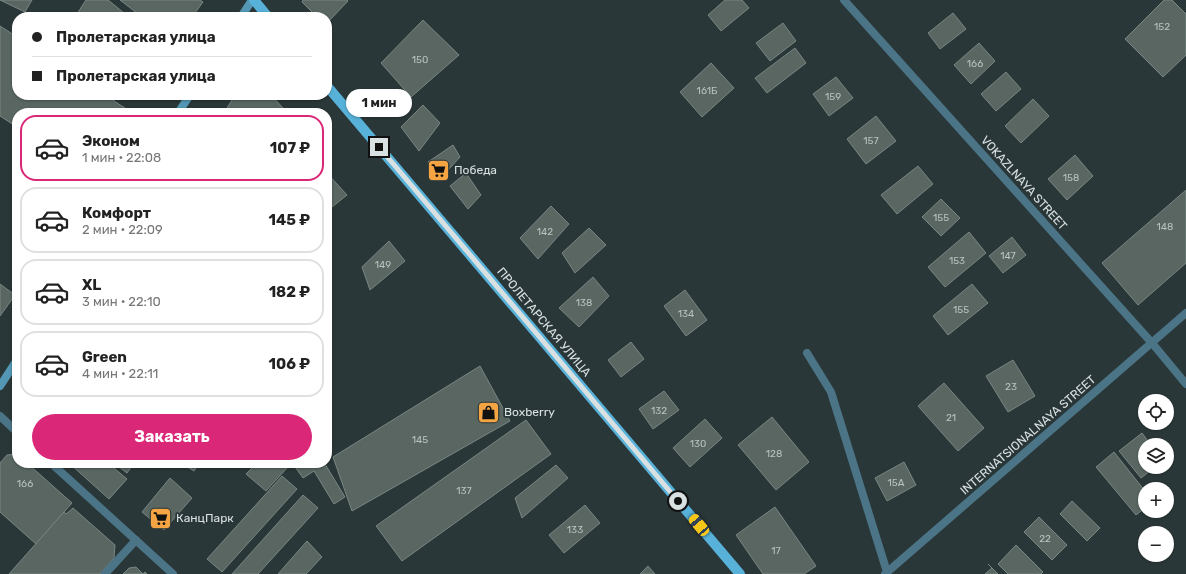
<!DOCTYPE html>
<html lang="ru">
<meta charset="utf-8">
<style>
:root{--surface:#fff;--page:#f2f2f2;--text:#222;--muted:#767676;--line:#e0e0e0;--accent:#db2777}
body{margin:0;font-family:Rubik,sans-serif;background:var(--page);color:var(--text);height:100vh;display:flex;flex-direction:column;font-size:15px;white-space:nowrap}
*{box-sizing:border-box;margin:0}
p{font-size:13px;color:var(--muted)}
.icon{flex:none;width:22px;height:22px;fill:none;stroke:currentColor;stroke-width:2;stroke-linecap:round;stroke-linejoin:round}
.map{position:relative;flex:1;overflow:hidden}
.drawer{position:absolute;left:12px;top:108px;width:320px;height:360px;display:flex;flex-direction:column;background:var(--surface);border-radius:16px;box-shadow:0 1px 3px #0004}
.drawer>*{flex:none}
.top-card{position:absolute;left:12px;top:12px;width:320px;height:88px;border-radius:16px;box-shadow:0 1px 3px #0004;display:grid;align-content:center;height:88px;padding:0 20px;background:var(--surface)}
.fabs{position:absolute;left:1138px;top:394px;display:grid;gap:8px}
.fabs a{display:grid;place-items:center;width:36px;height:36px;border-radius:50%;background:var(--surface);box-shadow:0 1px 3px #0004;font-size:20px}
.end{position:absolute;width:18px;height:18px;margin:-9px;border:5px solid #d9e0e1;background:#111;box-shadow:0 0 0 2px #111}
.from{border-radius:50%}
.bubble{position:absolute;height:28px;border-radius:14px;background:var(--surface);box-shadow:0 1px 3px #0004;font-size:13px;font-weight:700;line-height:28px;text-align:center}
.car{position:absolute;width:12px;height:24px;margin:-12px -6px;border-radius:5px;box-shadow:0 0 3px 1px #0007;background:linear-gradient(#f5c518 24%,#345 0 40%,#f5c518 0 76%,#345 0 86%,#f5c518 0)}
.top-card b{display:flex;align-items:center;gap:14px;height:38px;font-size:15px}
.top-card b+b{border-top:1px solid var(--line)}
.top-card i{width:10px;height:10px;background:var(--text)}
ul{padding:7px 0 0;list-style:none}
li{display:flex;align-items:center;gap:12px;height:66px;margin:0 8px 6px;padding:0 12px;border:2px solid var(--line);border-radius:16px}
li div{flex:1}
li b{display:block;font-size:15px}
li em{font-style:normal;font-weight:700}
li.selected{border-color:var(--accent)}
li>.icon{width:36px;height:36px;stroke-width:1.5}
.action{display:flex;gap:8px;margin-top:auto;padding:8px 20px}
.action a{flex:1;height:46px;border-radius:24px;background:var(--accent);color:#fff;font-size:16px;font-weight:700;line-height:46px;text-align:center}
.map>svg:first-child{display:block}
.building{fill:#596662;stroke:#798682}
.lines{fill:none;stroke-linecap:round;stroke-linejoin:round}
.service{stroke:#4b7487;stroke-width:8}
.minor{stroke:#4b7487;stroke-width:8}
.secondary{stroke:#5397b5;stroke-width:8}
.primary{stroke:#57b1d9;stroke-width:10}
.route{stroke:#d9e0e1;stroke-width:5}
.labels{text-anchor:middle;stroke-width:3.5;stroke-linejoin:round;paint-order:stroke}
.number-label{font-size:10px;fill:#b9c2c1}
.poi-label{font-size:12px;fill:#d9e0e1;stroke:#2a3738;text-anchor:start}
.street-label{font-size:12px;fill:#d9e0e1;stroke:#2a3738}
</style>
<div class="map">
<svg width="1186" height="574" viewBox="0 0 1186 574">
<rect width="100%" height="100%" fill="#2a3738"/>
<g class="building">
<path d="M0 0H32L25 12Z"/>
<path d="M86 0H108L129 17H75Z"/>
<path d="M120 0H200L203 2 192 17H142Z"/>
<path d="M303 0H347L348 1 327 23V17H317L302 2Z"/>
<path d="M725 0H742L749 8 721 31 708 15Z"/>
<path d="M1164 0H1172L1186 14V55L1163 77 1125 39Z"/>
<path d="M953 13 966 29 940 49 928 33Z"/>
<path d="M423 20 459 55 411 97 381 63Z"/>
<path d="M783 23 796 41 770 61 756 43Z"/>
<path d="M0 26 17 37V95H105L131 112V113H17V127L0 116Z"/>
<path d="M979 43 995 61 971 84 954 65Z"/>
<path d="M795 48 806 63 767 93 755 78Z"/>
<path d="M711 63 734 88 702 117 680 92Z"/>
<path d="M1006 72 1021 89 996 111 981 94Z"/>
<path d="M836 77 853 98 829 116 813 94Z"/>
<path d="M235 95H271L284 109 281 113H224Z"/>
<path d="M1033 99 1049 116 1021 143 1005 126Z"/>
<path d="M423 105 440 123 419 151 401 127Z"/>
<path d="M876 116 896 141 866 164 847 139Z"/>
<path d="M453 145 460 157 440 179 428 162Z"/>
<path d="M1075 155 1093 176 1067 200 1048 179Z"/>
<path d="M918 166 933 184 897 214 881 195Z"/>
<path d="M327 173 347 195 327 211Z"/>
<path d="M466 173 481 195 468 209 450 186Z"/>
<path d="M1186 190V263L1138 305 1102 263Z"/>
<path d="M941 199 960 218 941 236 922 217Z"/>
<path d="M551 206 569 224 538 259 520 238Z"/>
<path d="M589 228 606 245 575 273 562 253Z"/>
<path d="M969 232 986 253 945 287 928 267Z"/>
<path d="M1012 237 1026 255 1003 273 989 256Z"/>
<path d="M389 241 405 261 370 290 362 267Z"/>
<path d="M593 277 609 296 579 327 559 308Z"/>
<path d="M0 284 15 295 0 316Z"/>
<path d="M972 284 988 303 948 335 933 316Z"/>
<path d="M685 290 707 320 686 336 664 306Z"/>
<path d="M631 342 644 359 621 377 608 360Z"/>
<path d="M1013 360 1035 396 1008 412 986 376Z"/>
<path d="M480 366 510 421 352 511 333 457Z"/>
<path d="M944 383 984 428 958 451 918 406Z"/>
<path d="M664 391 679 410 653 429 639 409Z"/>
<path d="M772 417 809 462 776 490 738 445Z"/>
<path d="M705 419 722 438 690 467 673 448Z"/>
<path d="M526 420 551 454 402 561 376 526Z"/>
<path d="M1142 433 1151 445H1145V467H1155L1141 478 1119 451Z"/>
<path d="M1114 452 1145 491V508L1136 515 1096 467Z"/>
<path d="M16 454 17 463H27L72 503 36 544 0 512V463L7 455Z"/>
<path d="M904 462 916 485 887 501 875 478Z"/>
<path d="M69 463H108L127 479 109 499Z"/>
<path d="M114 463H134L127 473Z"/>
<path d="M181 463H199L194 471Z"/>
<path d="M257 463H281L287 468 266 491 246 474Z"/>
<path d="M295 463H326L325 464 345 497 334 504 314 471 303 478 293 464Z"/>
<path d="M556 465 568 478 522 518 515 498Z"/>
<path d="M282 476 297 489 222 572 207 559Z"/>
<path d="M170 478 192 498 164 530 142 512Z"/>
<path d="M303 495 318 508 258 574H232Z"/>
<path d="M1072 501 1100 528 1087 541 1060 514Z"/>
<path d="M585 505 600 523 564 553 549 535Z"/>
<path d="M775 507 816 566 804 574H763L736 535Z"/>
<path d="M73 508 115 545 114 558 100 574H9L64 512 66 514Z"/>
<path d="M1039 517 1067 545 1052 560 1024 532Z"/>
<path d="M307 541 322 557 306 574H278Z"/>
<path d="M1016 545 1043 572 1041 574H1008L998 564Z"/>
<path d="M988 564 998 574H985L992 568Z"/>
<path d="M648 566 655 574H640Z"/>
<path d="M136 567 143 574 145 572 147 574H123L129 568Z"/>
</g>
<g class="lines">
<g class="service">
<path d="M807 353 831 392 887 572"/>
<path d="M105 574 136 540"/>
</g>
<g class="minor">
<path d="M844 0 1152 343 1186 384"/>
<path d="M0 416 17 432"/>
<path d="M51 463 173 574"/>
<path d="M885 574 1186 313"/>
</g>
<g class="secondary">
<path d="M241 17 252 0"/>
<path d="M178 113 190 95"/>
<path d="M0 386 17 360"/>
</g>
<g class="primary">
<path d="M254 0 268 17"/>
<path d="M327 86 740 574"/>
</g>
</g>
<g class="lines">
<path class="route" d="M379 147 678 501"/>
</g>
<defs>
<symbol id="supermarket-square" viewBox="-11 -11 22 22"><rect x="-9" y="-9" width="18" height="18" rx="4" fill="#f4a443" stroke="#2a3738"/><path d="M-6-5.5h2.5l.6 2H6L4.5 2H-2.5L-4.4-4H-6ZM-1.5 3.2a1.3 1.3 0 1 0 .1 0ZM3 3.2a1.3 1.3 0 1 0 .1 0Z" fill="#111"/></symbol>
<symbol id="shop-square" viewBox="-11 -11 22 22"><rect x="-9" y="-9" width="18" height="18" rx="4" fill="#f4a443" stroke="#2a3738"/><path d="M-5-2.5h2.3a2.7 3.5 0 0 1 5.4 0H5L5.5 6h-11ZM-1.5-2.5h3a1.5 2.3 0 0 0-3 0Z" fill="#111"/></symbol>
</defs>
<g fill-rule="evenodd">
<use href="#supermarket-square" x="426" y="158" width="25" height="25"/>
<use href="#shop-square" x="476" y="400" width="25" height="25"/>
<use href="#supermarket-square" x="148" y="506" width="25" height="25"/>
</g>
<g class="labels">
<g class="number-label">
<text x="1162" y="30">152</text>
<text x="420" y="63">150</text>
<text x="975" y="67">166</text>
<text x="707" y="94">161Б</text>
<text x="833" y="100">159</text>
<text x="871" y="144">157</text>
<text x="1071" y="181">158</text>
<text x="941" y="221">155</text>
<text x="1165" y="230">148</text>
<text x="545" y="235">142</text>
<text x="1008" y="259">147</text>
<text x="957" y="264">153</text>
<text x="383" y="268">149</text>
<text x="584" y="306">138</text>
<text x="961" y="313">155</text>
<text x="686" y="317">134</text>
<text x="1011" y="390">23</text>
<text x="659" y="414">132</text>
<text x="951" y="421">21</text>
<text x="420" y="443">145</text>
<text x="698" y="447">130</text>
<text x="774" y="457">128</text>
<text x="896" y="486">15А</text>
<text x="25" y="487">166</text>
<text x="464" y="494">137</text>
<text x="575" y="533">133</text>
<text x="1045" y="542">22</text>
<text x="776" y="554">17</text>
</g>
<g class="poi-label">
<text x="454" y="174">Победа</text>
<text x="504" y="416">Boxberry</text>
<text x="176" y="522">КанцПарк</text>
</g>
<g class="street-label">
<text transform="translate(1024 183) rotate(48)" y="4">VOKAZLNAYA STREET</text>
<text transform="translate(544 322) rotate(50)" y="4">ПРОЛЕТАРСКАЯ УЛИЦА</text>
<text transform="translate(1028 435) rotate(-41)" y="4">INTERNATSIONALNAYA STREET</text>
</g>
</g>
</svg>
<div class="fabs">
<a><svg class="icon" aria-label="locate" viewBox="0 0 24 24"><circle cx="12" cy="12" r="6"/><path d="M12 2v4M12 18v4M2 12h4M18 12h4"/></svg></a>
<a><svg class="icon" aria-label="layers" viewBox="0 0 24 24"><path d="M12 4l9 5-9 5-9-5zM3 14l9 5 9-5"/></svg></a>
<a>+</a>
<a>−</a>
</div>
<i class="end from" style="left:678px;top:501px"></i>
<i class="end" style="left:379px;top:147px"></i>
<div class="bubble" style="left:346px;top:89px;width:66px">1 мин</div>
<i class="car" style="left:699px;top:525px;rotate:320deg"></i>
<div class="top-card">
<b><i class="from"></i>Пролетарская улица</b>
<b><i></i>Пролетарская улица</b>
</div>
<section class="drawer">
<ul>
<li class="selected"><svg class="icon" aria-label="car" viewBox="0 0 24 24"><path d="M5 17H2v-5l4-1 3-4h7l3 4 3 1v5h-3M9 17h6M6 11h13"/><circle cx="7" cy="17" r="2"/><circle cx="17" cy="17" r="2"/></svg><div><b>Эконом</b><p>1 мин · 22:08</p></div><em>107 ₽</em></li>
<li><svg class="icon" aria-label="car" viewBox="0 0 24 24"><path d="M5 17H2v-5l4-1 3-4h7l3 4 3 1v5h-3M9 17h6M6 11h13"/><circle cx="7" cy="17" r="2"/><circle cx="17" cy="17" r="2"/></svg><div><b>Комфорт</b><p>2 мин · 22:09</p></div><em>145 ₽</em></li>
<li><svg class="icon" aria-label="car" viewBox="0 0 24 24"><path d="M5 17H2v-5l4-1 3-4h7l3 4 3 1v5h-3M9 17h6M6 11h13"/><circle cx="7" cy="17" r="2"/><circle cx="17" cy="17" r="2"/></svg><div><b>XL</b><p>3 мин · 22:10</p></div><em>182 ₽</em></li>
<li><svg class="icon" aria-label="car" viewBox="0 0 24 24"><path d="M5 17H2v-5l4-1 3-4h7l3 4 3 1v5h-3M9 17h6M6 11h13"/><circle cx="7" cy="17" r="2"/><circle cx="17" cy="17" r="2"/></svg><div><b>Green</b><p>4 мин · 22:11</p></div><em>106 ₽</em></li>
</ul>
<div class="action"><a>Заказать</a></div>
</section>
</div>
